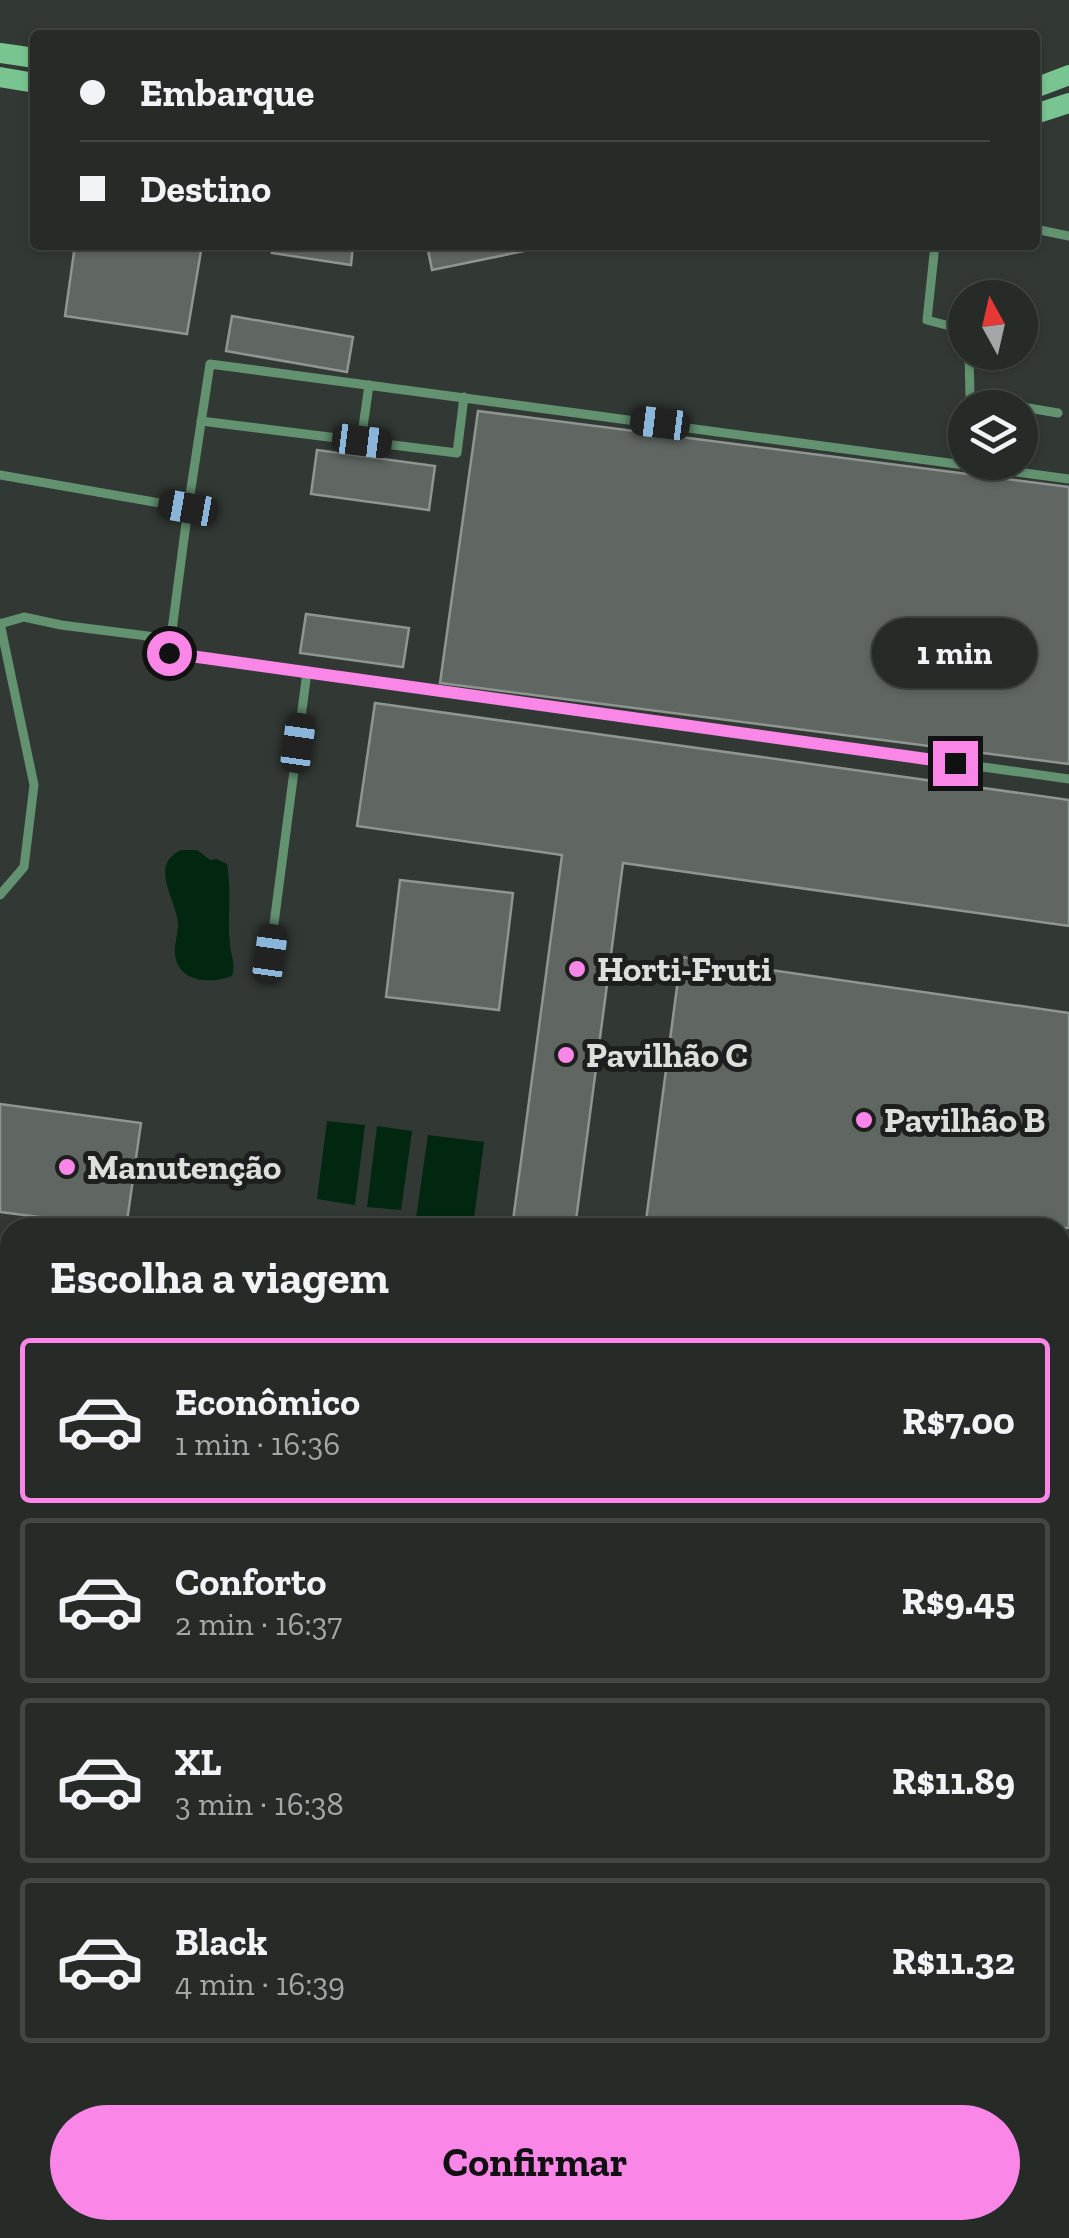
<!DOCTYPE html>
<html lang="pt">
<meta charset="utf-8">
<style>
:root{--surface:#262b27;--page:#2e332f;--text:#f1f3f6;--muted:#a4a7a7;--line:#424744;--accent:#fa87e7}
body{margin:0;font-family:"Zilla Slab",serif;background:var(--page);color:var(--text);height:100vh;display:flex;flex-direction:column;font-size:38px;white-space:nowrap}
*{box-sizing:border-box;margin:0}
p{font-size:32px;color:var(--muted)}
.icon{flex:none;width:55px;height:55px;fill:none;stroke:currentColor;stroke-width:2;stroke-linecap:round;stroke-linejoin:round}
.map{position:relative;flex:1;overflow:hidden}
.details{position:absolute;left:0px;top:1218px;width:1070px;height:1022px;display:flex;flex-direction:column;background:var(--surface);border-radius:30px 30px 0 0;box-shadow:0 2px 8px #0004,0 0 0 2px var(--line)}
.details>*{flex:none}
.hud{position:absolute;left:30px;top:30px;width:1010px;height:220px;border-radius:10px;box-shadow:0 2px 8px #0004,0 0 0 2px var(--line);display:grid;align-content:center;height:220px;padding:0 50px;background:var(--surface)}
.needle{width:65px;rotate:352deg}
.fabs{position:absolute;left:948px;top:280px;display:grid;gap:20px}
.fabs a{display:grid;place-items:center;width:90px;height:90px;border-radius:50%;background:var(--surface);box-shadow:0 2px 8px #0004,0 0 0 2px var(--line);font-size:50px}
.end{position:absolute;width:45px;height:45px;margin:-22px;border:12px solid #fa87e7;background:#111;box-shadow:0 0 0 5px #111}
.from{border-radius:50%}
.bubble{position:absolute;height:70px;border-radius:35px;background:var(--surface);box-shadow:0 2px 8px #0004,0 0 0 2px var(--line);font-size:32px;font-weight:700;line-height:70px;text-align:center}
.car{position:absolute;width:30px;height:60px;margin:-30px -15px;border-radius:12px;box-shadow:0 0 8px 2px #0007;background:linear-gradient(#222 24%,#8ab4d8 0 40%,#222 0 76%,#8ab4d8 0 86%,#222 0)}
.hud b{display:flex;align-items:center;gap:35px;height:95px;font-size:38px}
.hud b+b{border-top:2px solid var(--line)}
.hud i{width:25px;height:25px;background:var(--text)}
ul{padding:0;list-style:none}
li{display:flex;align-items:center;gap:30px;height:165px;margin:0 20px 15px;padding:0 30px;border:5px solid var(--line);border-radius:10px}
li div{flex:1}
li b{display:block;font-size:38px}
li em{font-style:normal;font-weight:700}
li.selected{border-color:var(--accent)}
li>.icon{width:90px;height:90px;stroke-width:1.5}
h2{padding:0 50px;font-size:45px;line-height:120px}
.button{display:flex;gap:20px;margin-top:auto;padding:20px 50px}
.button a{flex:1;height:115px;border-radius:60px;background:var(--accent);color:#111;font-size:40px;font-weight:700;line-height:115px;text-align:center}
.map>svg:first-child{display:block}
.green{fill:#1b5e37}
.water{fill:#012711}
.building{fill:#606762;stroke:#8e9690;stroke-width:2.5}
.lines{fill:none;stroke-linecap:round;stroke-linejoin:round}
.service{stroke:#639271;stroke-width:9}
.minor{stroke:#639271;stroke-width:18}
.secondary{stroke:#78c591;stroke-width:20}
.rail{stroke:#b5b9b6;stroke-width:5;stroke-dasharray:20 10;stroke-linecap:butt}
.route{stroke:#fa87e7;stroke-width:12}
.poi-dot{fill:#fa87e7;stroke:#1c1f1d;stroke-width:4}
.labels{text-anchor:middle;stroke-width:10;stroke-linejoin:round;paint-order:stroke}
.poi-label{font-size:35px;font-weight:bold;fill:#dce0dd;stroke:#1c1f1d;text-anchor:start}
</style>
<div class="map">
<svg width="1069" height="2238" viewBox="0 0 1069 2238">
<rect width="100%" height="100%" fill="#323934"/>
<path class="green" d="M113 2230H640L641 2238H89V2231Z"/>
<g class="water">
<path d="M181 850H197L210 860 217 859 227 864C232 891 227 917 230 945 231 956 236 965 232 976 211 984 178 983 175 954 174 943 179 932 178 922 175 897 149 865 181 850Z"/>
<path d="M327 1121 365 1125 355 1205 317 1199Z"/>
<path d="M377 1126 412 1131 401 1210 367 1207Z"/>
<path d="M428 1135 484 1142 473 1226 416 1218Z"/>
</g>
<g class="building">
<path d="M75 245H202L187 334 65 316Z"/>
<path d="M273 245H353L351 265 272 253Z"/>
<path d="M427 245H523L524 251 432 270Z"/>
<path d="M232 316 353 337 347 372 226 351Z"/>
<path d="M478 411 1069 487V764L440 683Z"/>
<path d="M317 450 435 466 429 510 311 494Z"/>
<path d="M306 614 409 628 403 667 300 653Z"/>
<path d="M375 703 1069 800V926L623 863 575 1228H512L562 855 357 826Z"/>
<path d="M400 880 513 893 499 1010 386 997Z"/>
<path d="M681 957 1069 1013V1228H645Z"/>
<path d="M0 1104 141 1123 126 1228 0 1212Z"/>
</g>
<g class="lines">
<g class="service">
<path d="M1035 229 1069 236"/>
<path d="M935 245 927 320 965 330"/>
<path d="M969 352 970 398 1058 413"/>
<path d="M201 421 457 453 464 397"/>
<path d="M361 441 369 385"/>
<path d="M0 475 188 508"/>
<path d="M1069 479 210 364 188 508 169 653 1069 779"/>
<path d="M0 623 34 785 24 867 0 895"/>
<path d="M0 624 24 617 61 625 171 639"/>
<path d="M270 954 307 672"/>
<path d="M1060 1634 1069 1646"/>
<path d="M0 1682H10"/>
<path d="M0 1749H10"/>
<path d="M1060 1969H1069"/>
<path d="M1060 2058 1069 2051"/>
<path d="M0 2155 10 2166"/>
<path d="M76 2238 77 2230"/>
</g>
<g class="minor">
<path d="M1060 2171H1069"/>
<path d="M0 2208 10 2207"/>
</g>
<g class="secondary">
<path d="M0 53 35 58"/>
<path d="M0 77 35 83"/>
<path d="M1035 88 1069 75"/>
<path d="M1035 114 1069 103"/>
</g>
<g class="rail">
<path d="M1060 2099 1069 2098"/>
<path d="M1060 2125 1069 2124"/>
</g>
</g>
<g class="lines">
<path class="route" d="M169 653 955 763"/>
</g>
<g class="poi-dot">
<circle cx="577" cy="969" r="10"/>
<circle cx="566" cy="1055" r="10"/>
<circle cx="864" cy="1120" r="10"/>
<circle cx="67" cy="1167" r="10"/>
</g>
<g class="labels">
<g class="poi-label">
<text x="597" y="981">Horti-Fruti</text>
<text x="586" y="1067">Pavilhão C</text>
<text x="884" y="1132">Pavilhão B</text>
<text x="87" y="1179">Manutenção</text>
</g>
</g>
</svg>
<div class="fabs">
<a><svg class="needle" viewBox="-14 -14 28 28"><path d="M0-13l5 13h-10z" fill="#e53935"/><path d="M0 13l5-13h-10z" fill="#a4a7a7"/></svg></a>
<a><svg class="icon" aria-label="layers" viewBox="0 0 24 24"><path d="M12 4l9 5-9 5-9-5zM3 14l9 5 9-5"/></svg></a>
</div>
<i class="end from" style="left:169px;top:653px"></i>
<i class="end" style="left:955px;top:763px"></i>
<div class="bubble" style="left:872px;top:618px;width:165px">1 min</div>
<i class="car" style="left:660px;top:423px;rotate:277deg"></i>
<i class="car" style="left:362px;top:441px;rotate:97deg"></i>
<i class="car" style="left:188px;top:508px;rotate:280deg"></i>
<i class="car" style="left:298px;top:743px;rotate:8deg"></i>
<i class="car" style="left:270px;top:954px;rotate:8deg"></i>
<div class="hud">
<b><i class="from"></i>Embarque</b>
<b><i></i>Destino</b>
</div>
<section class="details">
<h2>Escolha a viagem</h2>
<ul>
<li class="selected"><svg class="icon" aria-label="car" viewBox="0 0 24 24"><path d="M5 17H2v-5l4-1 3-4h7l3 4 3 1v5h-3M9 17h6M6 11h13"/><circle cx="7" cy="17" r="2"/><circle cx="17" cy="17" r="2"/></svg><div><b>Econômico</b><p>1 min · 16:36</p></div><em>R$7.00</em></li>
<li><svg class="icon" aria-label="car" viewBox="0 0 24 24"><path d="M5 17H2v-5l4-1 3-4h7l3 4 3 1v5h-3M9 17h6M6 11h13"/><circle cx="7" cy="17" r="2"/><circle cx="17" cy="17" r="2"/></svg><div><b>Conforto</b><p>2 min · 16:37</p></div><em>R$9.45</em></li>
<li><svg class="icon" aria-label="car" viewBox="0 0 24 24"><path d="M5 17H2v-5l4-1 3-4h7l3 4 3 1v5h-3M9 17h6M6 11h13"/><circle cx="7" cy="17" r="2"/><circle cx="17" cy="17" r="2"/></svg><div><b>XL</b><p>3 min · 16:38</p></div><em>R$11.89</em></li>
<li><svg class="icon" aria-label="car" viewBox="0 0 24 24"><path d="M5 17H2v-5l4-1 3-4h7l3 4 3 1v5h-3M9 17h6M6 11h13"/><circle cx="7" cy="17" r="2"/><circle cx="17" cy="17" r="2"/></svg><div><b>Black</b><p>4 min · 16:39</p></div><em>R$11.32</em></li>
</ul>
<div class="button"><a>Confirmar</a></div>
</section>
</div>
